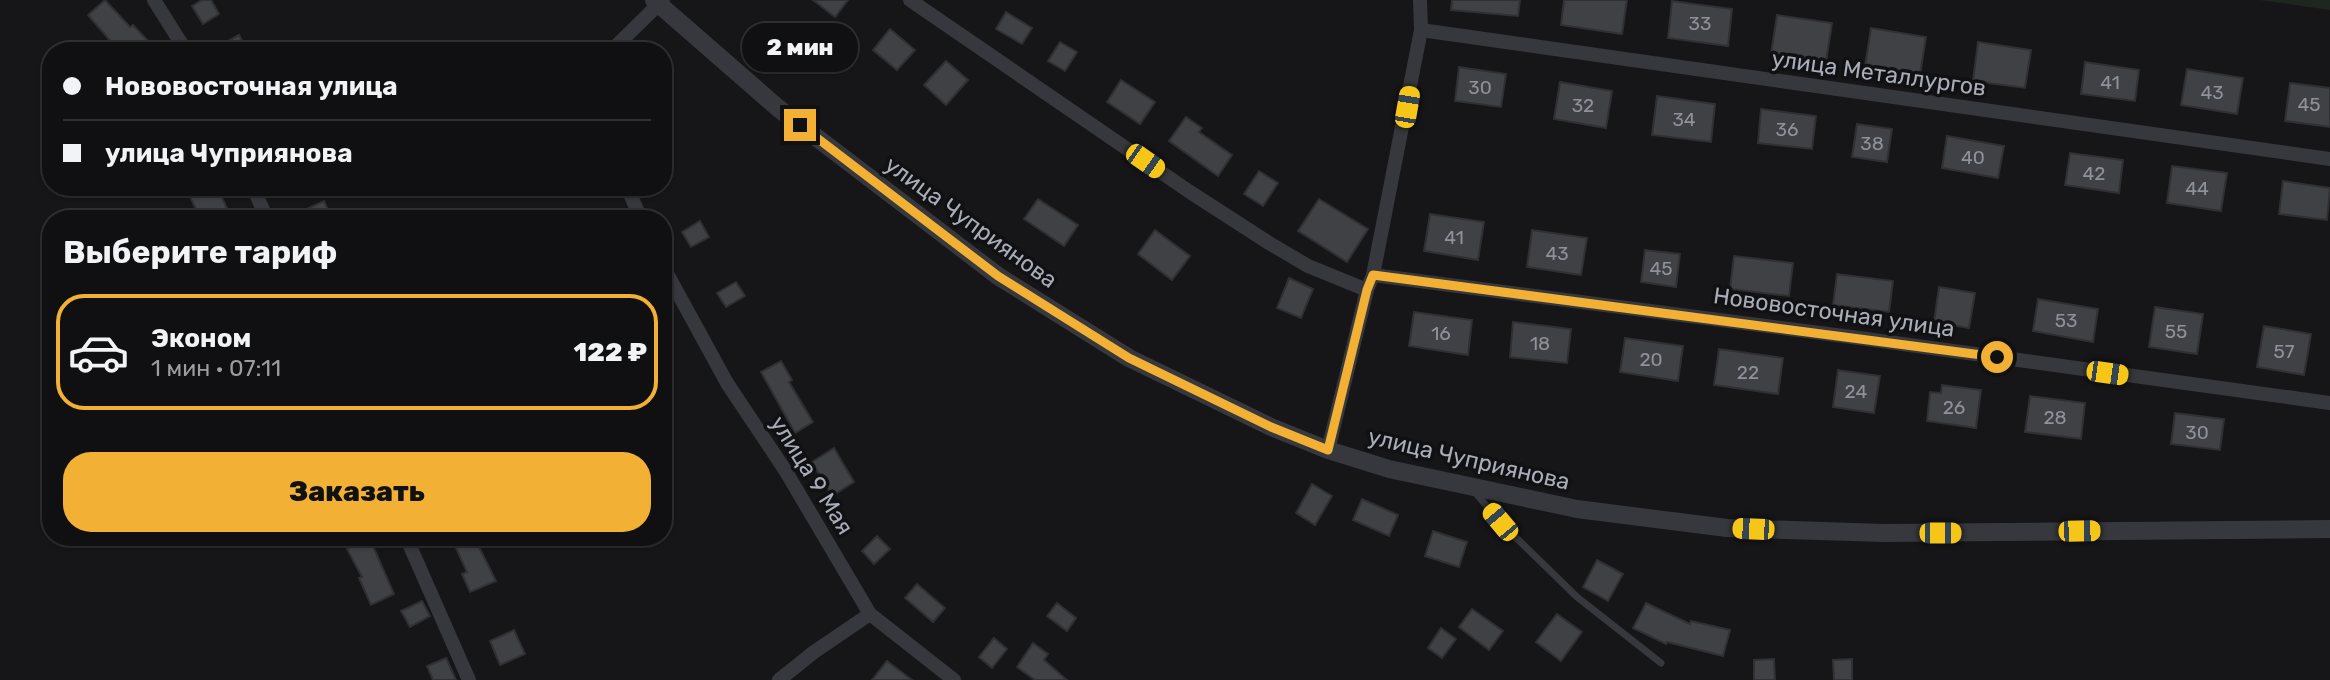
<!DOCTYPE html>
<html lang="ru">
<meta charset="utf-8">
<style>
:root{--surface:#101012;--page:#19191b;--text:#f1f3f6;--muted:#9c9d9f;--line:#303032;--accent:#f2b134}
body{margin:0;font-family:Rubik,sans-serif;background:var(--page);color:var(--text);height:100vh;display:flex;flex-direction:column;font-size:26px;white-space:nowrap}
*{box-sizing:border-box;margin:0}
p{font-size:23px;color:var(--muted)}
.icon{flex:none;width:38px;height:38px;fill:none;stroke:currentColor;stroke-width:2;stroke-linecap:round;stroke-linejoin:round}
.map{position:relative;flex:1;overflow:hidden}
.panel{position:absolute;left:42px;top:210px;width:630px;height:336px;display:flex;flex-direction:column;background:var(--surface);border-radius:28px;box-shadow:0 2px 5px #0004,0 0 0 2px var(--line)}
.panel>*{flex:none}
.guide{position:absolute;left:42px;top:42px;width:630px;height:154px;border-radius:28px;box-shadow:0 2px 5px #0004,0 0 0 2px var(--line);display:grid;align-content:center;height:154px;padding:0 21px;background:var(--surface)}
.end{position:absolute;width:32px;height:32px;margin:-16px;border:9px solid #f2b134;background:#111;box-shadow:0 0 0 4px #111}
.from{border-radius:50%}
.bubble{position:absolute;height:49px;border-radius:24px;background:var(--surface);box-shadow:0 2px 5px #0004,0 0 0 2px var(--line);font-size:23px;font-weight:800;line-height:49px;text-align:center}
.car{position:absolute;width:21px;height:42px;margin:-21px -10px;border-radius:9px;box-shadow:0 0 5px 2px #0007;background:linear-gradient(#f5c518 24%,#345 0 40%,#f5c518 0 76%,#345 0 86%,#f5c518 0)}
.guide b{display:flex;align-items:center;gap:24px;height:66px;font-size:26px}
.guide b+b{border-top:2px solid var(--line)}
.guide i{width:18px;height:18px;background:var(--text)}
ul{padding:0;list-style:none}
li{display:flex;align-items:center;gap:21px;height:116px;margin:0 14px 10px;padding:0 7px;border:4px solid transparent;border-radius:28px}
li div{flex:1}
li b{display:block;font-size:26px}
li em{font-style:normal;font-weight:800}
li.selected{border-color:var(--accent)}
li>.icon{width:63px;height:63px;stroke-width:1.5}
h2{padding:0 21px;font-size:32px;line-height:84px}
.cta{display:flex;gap:14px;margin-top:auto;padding:14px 21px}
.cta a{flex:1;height:80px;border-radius:28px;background:var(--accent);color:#111;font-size:28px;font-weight:800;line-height:80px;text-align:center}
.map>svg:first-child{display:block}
.green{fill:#1e261f}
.building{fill:#404145;stroke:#303034;stroke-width:2}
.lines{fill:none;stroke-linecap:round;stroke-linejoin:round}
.service{stroke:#37383d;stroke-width:7}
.minor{stroke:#37383d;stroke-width:14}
.tertiary{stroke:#37383d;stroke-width:18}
.route{stroke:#f2b134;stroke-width:9}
.labels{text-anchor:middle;stroke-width:7;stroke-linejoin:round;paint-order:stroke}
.number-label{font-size:19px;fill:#8e929b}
.street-label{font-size:23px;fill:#a8adb8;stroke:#111113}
</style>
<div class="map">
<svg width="2330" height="680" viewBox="0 0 2330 680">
<rect width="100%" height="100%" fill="#161618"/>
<path class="green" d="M2260 0H2330V10Z"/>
<g class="building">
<path d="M105 0 130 27 133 25 148 41 137 51H119L88 15Z"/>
<path d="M202 0H211L219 14 203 24 192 6Z"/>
<path d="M813 0H848L835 17Z"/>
<path d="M1452 0H1520L1518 16 1451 10Z"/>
<path d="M1564 0H1627L1622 34 1561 25Z"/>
<path d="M1672 1 1732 9 1728 46 1668 38Z"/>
<path d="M1006 12 1032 28 1022 44 996 29Z"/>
<path d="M1777 15 1832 23 1826 62 1771 54Z"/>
<path d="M1871 28 1926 37 1920 75 1865 66Z"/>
<path d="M890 29 915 50 897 70 873 50Z"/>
<path d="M239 35 247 51H210Z"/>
<path d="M1060 42 1077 52 1065 71 1048 61Z"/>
<path d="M1978 42 2031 50 2025 88 1973 81Z"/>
<path d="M946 61 968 80 946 105 924 85Z"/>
<path d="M2085 62 2139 70 2135 101 2081 94Z"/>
<path d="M1459 67 1506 74 1501 107 1455 101Z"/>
<path d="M2187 69 2243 78 2237 114 2181 105Z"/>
<path d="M1121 80 1155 102 1140 124 1107 102Z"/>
<path d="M1560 82 1612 91 1606 128 1554 119Z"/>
<path d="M2290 83 2330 88V127L2285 121Z"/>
<path d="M1657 96 1715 104 1711 142 1652 135Z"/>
<path d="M1761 109 1816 116 1812 149 1758 143Z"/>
<path d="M1186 117 1202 128 1199 132 1232 155 1218 176 1169 141Z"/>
<path d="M1857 124 1892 129 1887 162 1852 157Z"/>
<path d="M1947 136 2004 146 1998 178 1942 168Z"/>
<path d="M2070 153 2123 160 2119 193 2065 185Z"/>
<path d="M2172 166 2227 173 2221 211 2167 203Z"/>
<path d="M1259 171 1278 183 1263 206 1244 194Z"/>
<path d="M2283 181 2330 188 2327 220 2279 214Z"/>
<path d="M195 187H217L232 219H201L187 191Z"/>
<path d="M1038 199 1078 225 1064 246 1024 219Z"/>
<path d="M1319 199 1368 229 1347 262 1298 231Z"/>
<path d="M324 201 332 219H285Z"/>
<path d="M1430 214 1484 222 1478 260 1424 251Z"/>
<path d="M700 221 709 237 691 247 682 232Z"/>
<path d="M1155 230 1190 256 1172 280 1138 254Z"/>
<path d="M1532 230 1587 238 1581 275 1527 267Z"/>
<path d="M1645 250 1680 254 1676 287 1641 282Z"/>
<path d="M1734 256 1793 263 1789 296 1730 289Z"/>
<path d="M1837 274 1893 281 1889 312 1833 305Z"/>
<path d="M1289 278 1313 289 1301 318 1277 308Z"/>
<path d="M736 282 745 296 726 307 717 293Z"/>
<path d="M1939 287 1975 293 1969 328 1934 322Z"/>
<path d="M2038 299 2098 309 2093 342 2033 331Z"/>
<path d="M2155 307 2203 314 2197 354 2149 347Z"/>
<path d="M1414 312 1472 320 1468 355 1409 346Z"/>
<path d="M1513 322 1571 329 1567 363 1510 357Z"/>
<path d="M2264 326 2311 334 2304 375 2257 367Z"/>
<path d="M1625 338 1683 346 1678 381 1620 372Z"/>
<path d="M1719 349 1783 358 1778 394 1714 385Z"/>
<path d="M781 361 792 380 789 382 813 422 795 433 761 372Z"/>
<path d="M1838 370 1880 376 1874 413 1833 407Z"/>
<path d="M1942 385 1981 390 1976 428 1927 421 1930 392 1941 393Z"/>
<path d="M2030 396 2085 403 2081 439 2025 432Z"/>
<path d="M2175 413 2224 419 2220 450 2171 444Z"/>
<path d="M834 448 854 482 832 496 812 462Z"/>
<path d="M1312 484 1332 496 1315 525 1296 513Z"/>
<path d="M1362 499 1398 515 1389 536 1353 520Z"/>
<path d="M1433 531 1467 542 1459 567 1425 556Z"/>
<path d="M877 536 890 549 874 564 862 551Z"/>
<path d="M369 537 394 594 371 605 359 578 362 577 347 549Z"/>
<path d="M451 537H474L496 581 470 592 462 574 467 572Z"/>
<path d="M1597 560 1623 574 1608 601 1583 587Z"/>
<path d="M917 584 945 608 933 622 905 598Z"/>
<path d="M422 601 430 616 410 627 401 611Z"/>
<path d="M1057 603 1076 618 1067 631 1047 616Z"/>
<path d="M1646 603 1690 624 1691 621 1730 630 1723 656 1667 642 1666 644 1633 628Z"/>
<path d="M1472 609 1503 631 1489 650 1459 627Z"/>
<path d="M1557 614 1582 632 1561 661 1536 642Z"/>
<path d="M1441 628 1456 639 1442 658 1428 648Z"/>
<path d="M514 630 525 654 500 665 490 641Z"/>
<path d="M994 638 1007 649 992 668 979 657Z"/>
<path d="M1033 643 1048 654 1044 660 1067 680H1035L1017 667Z"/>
<path d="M446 658 456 680H433L427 666Z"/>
<path d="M1774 659 1775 680H1754V660Z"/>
<path d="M1852 659V680H1834L1833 660Z"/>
<path d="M887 661 912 680H872Z"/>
</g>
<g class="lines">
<path class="service" d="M1474 491 1500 522 1577 597 1661 663"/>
<g class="minor">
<path d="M154 0 186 51"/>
<path d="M910 0 1190 192 1269 243 1308 266 1367 290"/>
<path d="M1421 30 2330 159"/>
<path d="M611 51 663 0"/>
<path d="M253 187 267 219"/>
<path d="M627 187 641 219"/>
<path d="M663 266 727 383 785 470 870 614 954 680"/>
<path d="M1373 275 1859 338 2330 403"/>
<path d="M1328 450 1367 290 1373 275 1421 30 1420 0"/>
<path d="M406 537 469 680"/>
<path d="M779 680 814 652 870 614"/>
</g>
<path class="tertiary" d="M654 0 778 108 998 276 1129 358 1271 427 1328 450 1389 469 1577 509 1727 528 1884 533 2330 529"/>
</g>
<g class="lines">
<path class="route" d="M800 125 998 276 1129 358 1271 427 1328 450 1367 290 1373 275 1997 357"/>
</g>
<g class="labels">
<g class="number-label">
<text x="1700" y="30">33</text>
<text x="2110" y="89">41</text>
<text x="1480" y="94">30</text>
<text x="2212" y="99">43</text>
<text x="2309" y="111">45</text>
<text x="1583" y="112">32</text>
<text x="1684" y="126">34</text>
<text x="1787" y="136">36</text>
<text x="1872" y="150">38</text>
<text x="1973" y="164">40</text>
<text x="2094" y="180">42</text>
<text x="2197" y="195">44</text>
<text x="1454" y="244">41</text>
<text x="1557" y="260">43</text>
<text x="1661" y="275">45</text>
<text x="2066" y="327">53</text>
<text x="2176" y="338">55</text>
<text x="1441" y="340">16</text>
<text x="1540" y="350">18</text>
<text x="2284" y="358">57</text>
<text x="1651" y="366">20</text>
<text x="1748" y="379">22</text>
<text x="1856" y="398">24</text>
<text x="1954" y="414">26</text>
<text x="2055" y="424">28</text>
<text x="2197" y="439">30</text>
</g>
<g class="street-label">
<text transform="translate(1879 73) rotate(8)" y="8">улица Металлургов</text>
<text transform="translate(971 222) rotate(36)" y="8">улица Чуприянова</text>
<text transform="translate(1834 312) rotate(8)" y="8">Нововосточная улица</text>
<text transform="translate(1469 459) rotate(13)" y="8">улица Чуприянова</text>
<text transform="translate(812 475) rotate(58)" y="8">улица 9 Мая</text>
</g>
</g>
</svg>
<i class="end from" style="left:1997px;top:357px"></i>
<i class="end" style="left:800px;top:125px"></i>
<div class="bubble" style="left:742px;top:23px;width:116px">2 мин</div>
<i class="car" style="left:1407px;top:107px;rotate:10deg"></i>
<i class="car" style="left:1145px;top:161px;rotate:125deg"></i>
<i class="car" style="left:2107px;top:373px;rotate:98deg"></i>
<i class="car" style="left:1500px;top:522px;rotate:320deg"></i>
<i class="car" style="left:1753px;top:529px;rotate:272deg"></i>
<i class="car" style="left:2079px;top:531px;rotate:89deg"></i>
<i class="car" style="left:1940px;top:533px;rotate:90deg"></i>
<div class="guide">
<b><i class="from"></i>Нововосточная улица</b>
<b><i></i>улица Чуприянова</b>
</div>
<section class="panel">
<h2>Выберите тариф</h2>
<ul>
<li class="selected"><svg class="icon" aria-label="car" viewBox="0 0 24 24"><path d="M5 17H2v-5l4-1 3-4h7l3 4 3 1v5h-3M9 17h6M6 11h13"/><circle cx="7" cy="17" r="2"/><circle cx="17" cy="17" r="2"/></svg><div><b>Эконом</b><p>1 мин · 07:11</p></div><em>122 ₽</em></li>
</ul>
<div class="cta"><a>Заказать</a></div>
</section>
</div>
